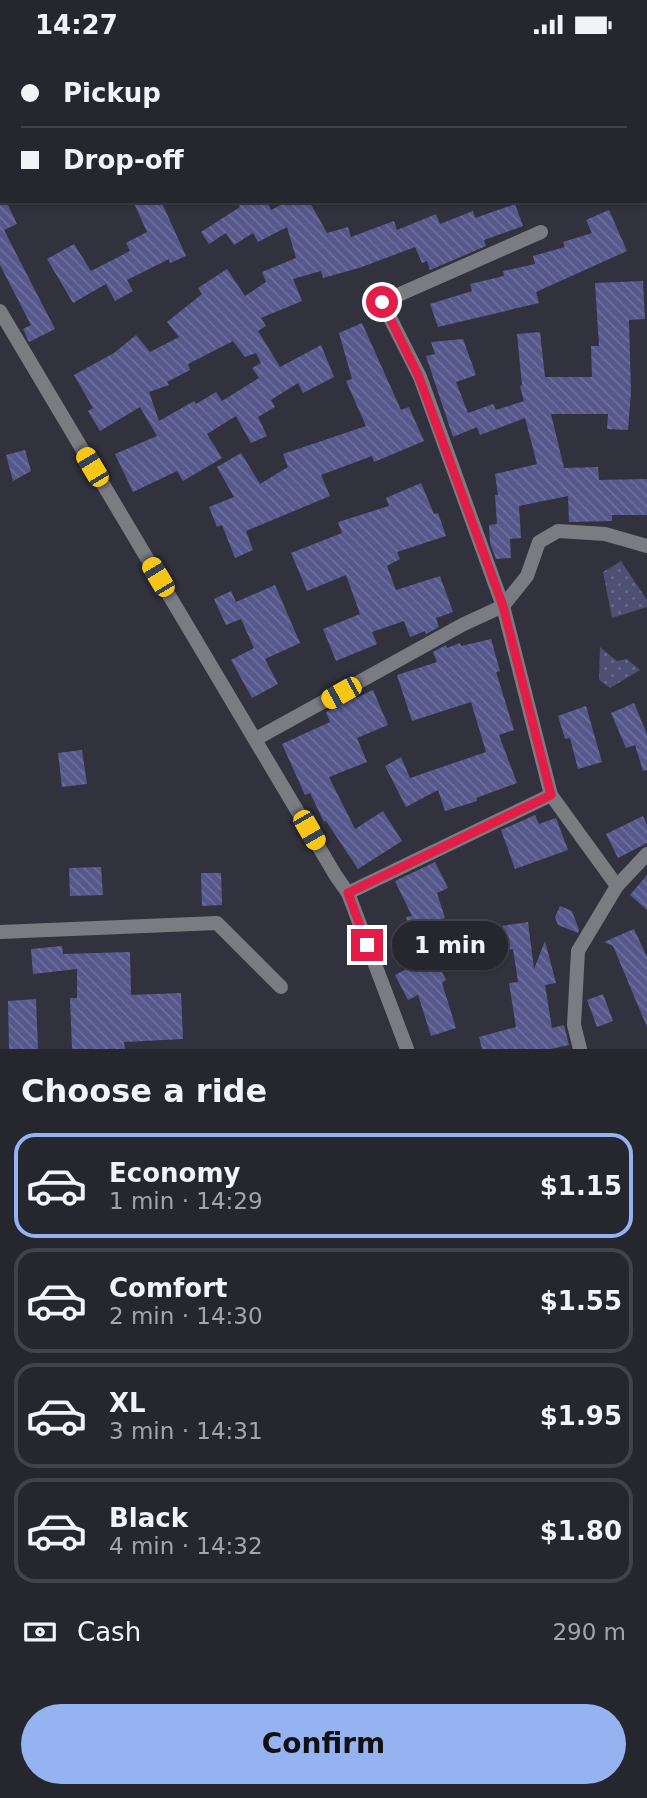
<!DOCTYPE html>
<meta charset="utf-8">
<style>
:root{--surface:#25262e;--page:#2d2e36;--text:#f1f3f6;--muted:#a3a5aa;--line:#42434a;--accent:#95b2f1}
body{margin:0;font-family:"DejaVu Sans",sans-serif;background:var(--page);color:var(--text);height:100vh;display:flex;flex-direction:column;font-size:26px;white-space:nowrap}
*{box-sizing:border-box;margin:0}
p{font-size:23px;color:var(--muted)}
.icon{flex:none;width:38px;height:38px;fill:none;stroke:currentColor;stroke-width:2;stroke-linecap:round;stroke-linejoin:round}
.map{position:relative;height:1000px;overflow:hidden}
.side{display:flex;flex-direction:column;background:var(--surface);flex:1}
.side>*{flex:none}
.hud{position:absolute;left:0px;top:0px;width:648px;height:154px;box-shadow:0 2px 5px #0004,0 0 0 2px var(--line);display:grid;align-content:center;height:154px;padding:0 21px;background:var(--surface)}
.end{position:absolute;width:32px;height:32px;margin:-16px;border:9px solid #e11d48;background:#fff;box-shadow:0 0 0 4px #fff}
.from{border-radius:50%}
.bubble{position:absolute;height:49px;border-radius:24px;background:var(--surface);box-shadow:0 2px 5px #0004,0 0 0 2px var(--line);font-size:23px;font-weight:700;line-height:49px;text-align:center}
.car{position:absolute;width:21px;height:42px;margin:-21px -10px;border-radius:9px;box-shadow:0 0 5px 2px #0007;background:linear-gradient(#f5c518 24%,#345 0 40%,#f5c518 0 76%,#345 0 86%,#f5c518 0)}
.hud b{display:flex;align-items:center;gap:24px;height:66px;font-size:26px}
.hud b+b{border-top:2px solid var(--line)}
.hud i{width:18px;height:18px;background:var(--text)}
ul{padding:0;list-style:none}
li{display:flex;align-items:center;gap:21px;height:105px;margin:0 14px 10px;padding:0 7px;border:4px solid var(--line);border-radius:21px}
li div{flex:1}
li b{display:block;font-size:26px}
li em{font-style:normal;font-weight:700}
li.on{border-color:var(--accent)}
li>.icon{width:63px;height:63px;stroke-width:1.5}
h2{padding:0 21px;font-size:32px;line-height:84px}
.pay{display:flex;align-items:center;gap:18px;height:77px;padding:0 21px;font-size:26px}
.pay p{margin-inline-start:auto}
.primary-button{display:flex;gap:14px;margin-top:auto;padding:14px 21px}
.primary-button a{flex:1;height:80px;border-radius:42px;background:var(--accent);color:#111;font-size:28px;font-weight:700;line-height:80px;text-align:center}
.status{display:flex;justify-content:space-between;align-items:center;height:49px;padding:0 35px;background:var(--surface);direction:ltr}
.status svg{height:19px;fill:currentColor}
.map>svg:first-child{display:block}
.grass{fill:url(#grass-dots)}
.building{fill:url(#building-back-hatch);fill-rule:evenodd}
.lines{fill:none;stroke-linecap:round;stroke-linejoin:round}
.minor{stroke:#7b7c82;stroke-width:14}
.route{stroke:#e11d48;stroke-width:9}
</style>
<div class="status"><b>14:27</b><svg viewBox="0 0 49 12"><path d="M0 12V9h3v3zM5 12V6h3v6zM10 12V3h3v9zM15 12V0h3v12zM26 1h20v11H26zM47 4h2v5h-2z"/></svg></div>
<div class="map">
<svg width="647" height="1000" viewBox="0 0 647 1000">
<defs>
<pattern id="grass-dots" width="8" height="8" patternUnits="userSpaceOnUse" patternTransform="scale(1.75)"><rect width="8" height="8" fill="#4d4f73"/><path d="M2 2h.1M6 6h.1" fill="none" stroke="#666886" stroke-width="1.8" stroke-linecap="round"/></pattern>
<pattern id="building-back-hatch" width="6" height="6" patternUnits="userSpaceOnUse" patternTransform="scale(1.75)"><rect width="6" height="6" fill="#56588c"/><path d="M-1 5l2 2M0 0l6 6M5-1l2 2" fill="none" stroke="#6e6f9c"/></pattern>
</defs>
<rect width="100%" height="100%" fill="#31323e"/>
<g class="grass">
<path d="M621 512 647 551V558L612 569 603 523Z"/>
<path d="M600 598 617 612 627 610 640 621 610 639 599 631Z"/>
</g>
<g class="building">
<path d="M0 140 2 152H6L17 175 4 181 55 280 29 293 23 280 31 276 0 216Z"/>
<path d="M133 152H161L186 207 170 214 169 210 127 231 133 242 115 252 106 235 73 254 47 210 74 195 91 222 130 202 126 194 147 183Z"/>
<path d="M237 152H267L271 161 288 152H309L327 184 348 178 351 188 394 172 397 181 436 165 440 175 473 162 475 169 515 155 523 177 484 191 486 197 430 221 427 212 422 214 415 198 359 219 323 229 321 222 293 230 302 252 261 269 266 277 258 282 280 318 321 296 334 328 303 344 298 334 271 351 275 358 258 368 267 387 251 394 236 367 207 385 222 409 183 432 177 422 133 443 115 405 157 387 140 358 100 382 88 362 93 359 74 326 114 304 136 286 150 303 179 288 167 273 202 245 198 239 227 220 245 247 266 233 262 223 296 209 287 178 258 193 253 184 234 196 226 184 209 195 201 183 240 158ZM233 292 245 308 256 304 261 314 252 319 259 329 222 352 216 343 196 355 194 352 159 372 149 343 169 336 167 333 190 321 188 315Z"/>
<path d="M609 161 627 202 536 243 539 254 438 278 430 255 472 242 470 235 504 227 503 222 535 215 533 207 565 198 563 193 592 184 586 171Z"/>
<path d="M643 232 645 270 629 271 631 343 628 381 607 380 608 365H551L564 419 598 418 599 431 647 430V466H612V472L569 473 568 447 519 457 521 489 510 490 511 509 496 510 490 494 489 476 497 475 495 446H498L495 425 537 415 525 369 480 386 477 378 453 388 426 307 435 305 431 293 463 290 476 326 456 333 468 364 493 355 496 361 524 352 520 337 522 336 517 285 540 283 545 328H592L591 297H599L595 234Z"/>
<path d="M362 274 401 361 409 358 424 392 374 413 372 407 321 426 330 447 246 482 253 501 235 509 222 476 217 478 209 458 234 448 217 418 241 404 260 435 288 418 283 405 366 377 346 332 352 330 339 284Z"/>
<path d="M25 401 31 422 13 432 6 406Z"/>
<path d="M421 434 434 465 438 464 446 487 397 503 400 510 387 517 396 541 440 527 453 563 436 569 439 578 426 585 425 582 410 588 404 572 372 583 377 595 336 612 323 580 360 565 346 526 307 542 291 504 342 484 338 473 389 457 386 449Z"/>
<path d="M275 536 300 594 265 610 278 635 252 649 231 611 254 599 241 570 226 576 214 550 231 542 236 553Z"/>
<path d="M491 590 500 622 496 623 514 681 499 686 517 734 476 749 477 752 445 762 438 741 406 758 385 717 401 708 410 729 486 703 471 653 412 672 397 626 437 613 433 603 446 596 447 599 460 594 461 597Z"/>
<path d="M373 641 388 676 357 689 367 713 329 728 355 780 383 762 402 792 358 820 326 772 324 773 310 744 305 746 282 695 330 673 326 663Z"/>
<path d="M634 654 647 685V721L643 722 635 696 626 699 611 664Z"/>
<path d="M586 657 602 713 578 720 570 689 565 690 558 667Z"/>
<path d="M82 701 87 735 62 738 58 704Z"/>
<path d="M535 766 539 775 556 769 568 801 515 820 501 781Z"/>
<path d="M643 767 647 776V794L618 809 606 785Z"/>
<path d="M435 813 448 839 437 844 445 869 434 872 438 884 429 887 431 895 428 896 446 931 442 934 456 979 431 987 418 946 408 951 395 926 420 913 406 868 412 867 395 832Z"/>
<path d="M101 818 103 846 70 847 69 819Z"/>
<path d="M201 824H221L222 856 202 857Z"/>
<path d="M647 826V861L630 846Z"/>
<path d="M560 857 572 862 579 881 578 884 558 876 555 868Z"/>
<path d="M528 873 534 920 545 892 556 934 545 936 552 979 564 976 569 996 551 1000H482L479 988 516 978 509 934 518 933 513 900 505 901 502 877Z"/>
<path d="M634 880 647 908V978L613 897 604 893Z"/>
<path d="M62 897 63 905 130 903 131 946 181 944 183 990 124 993 125 1000H72L70 949H77V920L33 925 31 900Z"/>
<path d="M603 945 613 972 597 978 587 951Z"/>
<path d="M36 950 38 1000H9L8 952Z"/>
</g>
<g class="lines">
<g class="minor">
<path d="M0 97H2"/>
<path d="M541 183 382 253 420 328 503 557 551 746 617 837"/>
<path d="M0 262 336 827 348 844 407 1000"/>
<path d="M256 690 462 576 503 557 527 527 539 493 558 482 605 485 647 497"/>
<path d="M348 844 551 746"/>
<path d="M0 883 217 874 281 938"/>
<path d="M580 1000 574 976 578 902 617 837 647 805"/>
</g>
</g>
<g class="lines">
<path class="route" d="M367 896 348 844 551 746 503 557 419 328 382 253"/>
</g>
</svg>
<i class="end from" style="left:382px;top:253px"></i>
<i class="end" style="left:367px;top:896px"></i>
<div class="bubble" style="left:392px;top:872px;width:116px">1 min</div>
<i class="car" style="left:92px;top:418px;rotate:329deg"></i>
<i class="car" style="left:158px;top:528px;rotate:329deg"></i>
<i class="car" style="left:341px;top:644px;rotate:241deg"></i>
<i class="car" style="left:309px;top:781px;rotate:150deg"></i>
<div class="hud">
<b><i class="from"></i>Pickup</b>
<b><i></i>Drop-off</b>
</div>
</div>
<section class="side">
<h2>Choose a ride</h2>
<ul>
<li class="on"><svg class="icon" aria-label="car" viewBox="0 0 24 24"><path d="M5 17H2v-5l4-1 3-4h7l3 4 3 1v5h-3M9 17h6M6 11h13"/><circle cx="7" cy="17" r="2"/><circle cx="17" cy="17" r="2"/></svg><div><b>Economy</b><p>1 min · 14:29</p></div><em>$1.15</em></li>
<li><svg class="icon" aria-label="car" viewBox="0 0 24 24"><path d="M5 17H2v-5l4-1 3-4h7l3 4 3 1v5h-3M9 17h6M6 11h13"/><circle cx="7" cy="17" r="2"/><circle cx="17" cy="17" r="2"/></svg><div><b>Comfort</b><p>2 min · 14:30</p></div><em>$1.55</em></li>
<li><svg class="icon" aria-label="car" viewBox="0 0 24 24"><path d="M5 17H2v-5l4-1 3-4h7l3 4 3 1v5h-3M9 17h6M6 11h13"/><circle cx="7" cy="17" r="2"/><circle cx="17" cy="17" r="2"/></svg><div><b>XL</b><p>3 min · 14:31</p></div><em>$1.95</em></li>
<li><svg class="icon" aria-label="car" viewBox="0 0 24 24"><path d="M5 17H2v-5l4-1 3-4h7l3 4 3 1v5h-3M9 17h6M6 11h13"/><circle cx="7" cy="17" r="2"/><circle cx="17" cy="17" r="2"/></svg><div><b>Black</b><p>4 min · 14:32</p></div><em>$1.80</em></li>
</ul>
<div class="pay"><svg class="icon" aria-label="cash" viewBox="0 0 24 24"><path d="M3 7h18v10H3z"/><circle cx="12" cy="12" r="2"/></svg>Cash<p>290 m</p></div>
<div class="primary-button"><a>Confirm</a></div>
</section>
